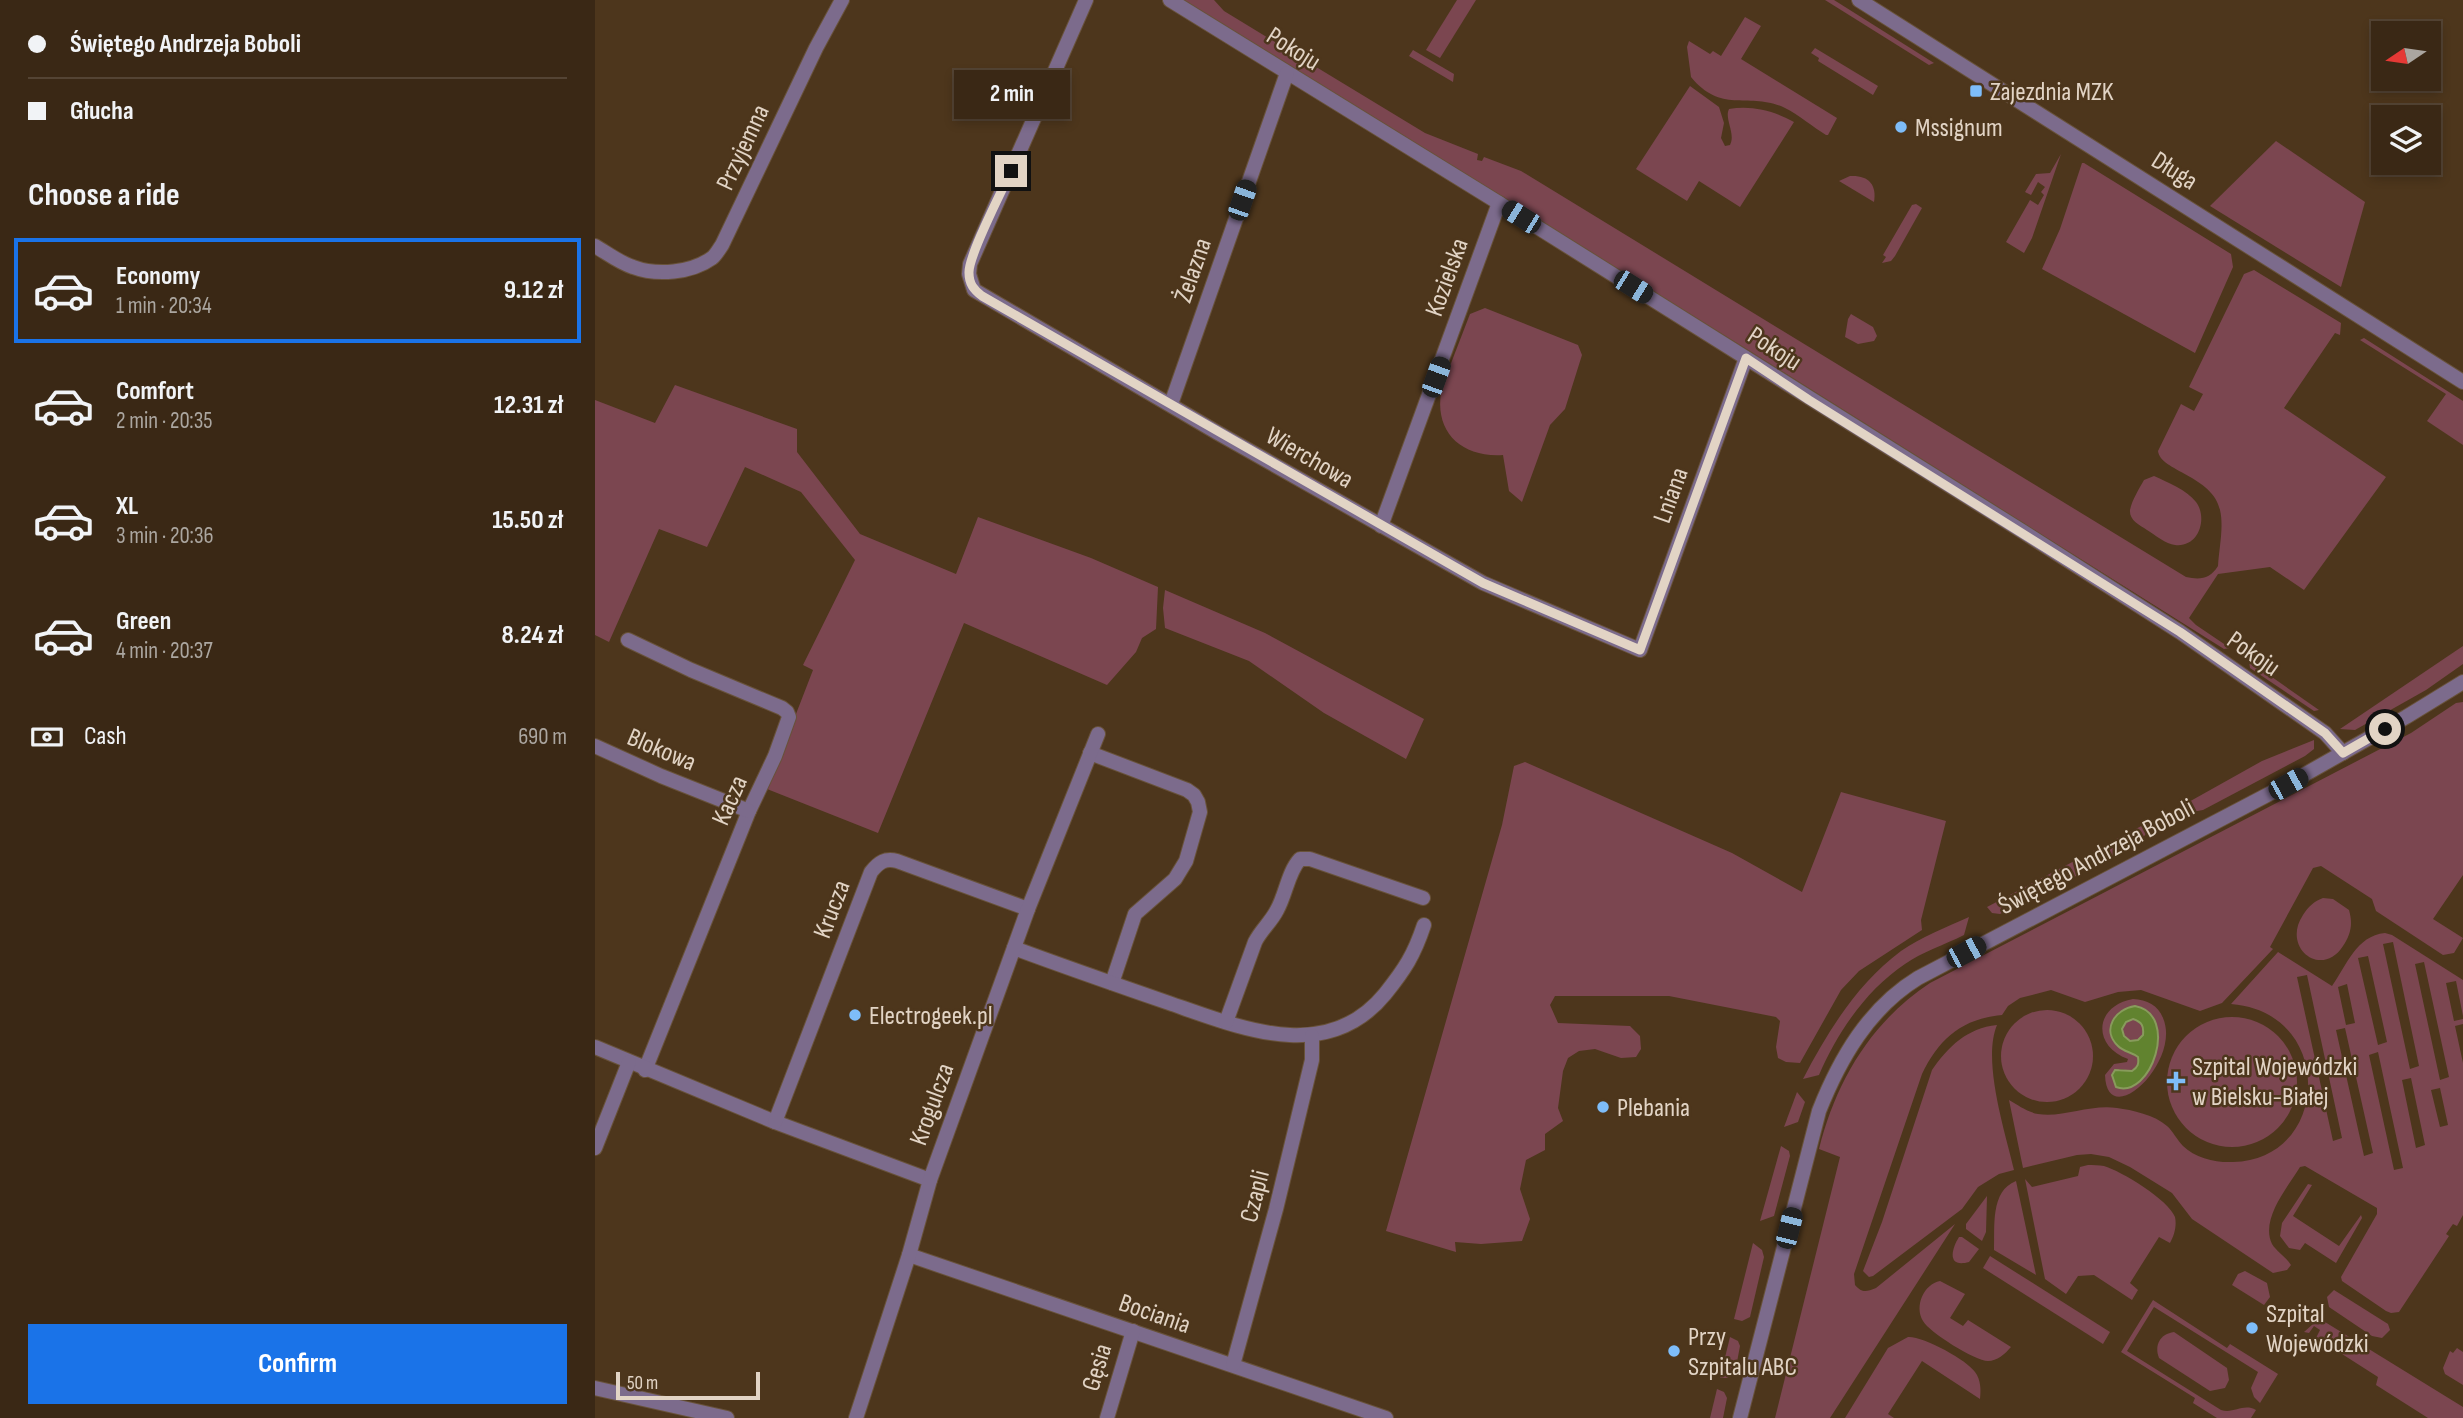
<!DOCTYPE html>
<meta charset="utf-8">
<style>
:root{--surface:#3a2815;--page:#453422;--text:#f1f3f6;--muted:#aba6a0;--line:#544434;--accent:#1a73e8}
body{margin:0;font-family:"Sofia Sans Condensed",sans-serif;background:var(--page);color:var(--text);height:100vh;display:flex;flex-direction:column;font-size:26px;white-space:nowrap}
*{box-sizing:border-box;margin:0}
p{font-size:23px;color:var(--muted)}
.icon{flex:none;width:38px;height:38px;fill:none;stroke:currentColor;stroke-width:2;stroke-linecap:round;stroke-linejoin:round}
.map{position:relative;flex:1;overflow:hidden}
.side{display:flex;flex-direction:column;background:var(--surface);width:595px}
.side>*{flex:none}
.top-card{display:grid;align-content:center;height:154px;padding:0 28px;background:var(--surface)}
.needle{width:46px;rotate:257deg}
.buttons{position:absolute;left:1776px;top:21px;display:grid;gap:14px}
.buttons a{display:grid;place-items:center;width:70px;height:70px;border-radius:0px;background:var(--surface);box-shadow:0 4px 10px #0003,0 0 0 2px var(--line);font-size:35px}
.scale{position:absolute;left:21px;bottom:18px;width:144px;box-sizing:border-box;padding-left:7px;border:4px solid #e2d4c5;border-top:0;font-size:19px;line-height:24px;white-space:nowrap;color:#e2d4c5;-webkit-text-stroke:5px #4d361c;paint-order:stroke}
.end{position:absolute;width:32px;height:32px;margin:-16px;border:9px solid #e2d4c5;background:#111;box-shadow:0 0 0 4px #111}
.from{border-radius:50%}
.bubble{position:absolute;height:49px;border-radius:0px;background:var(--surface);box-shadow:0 4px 10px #0003,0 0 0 2px var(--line);font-size:23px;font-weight:700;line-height:49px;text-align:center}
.car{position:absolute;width:21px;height:42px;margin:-21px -10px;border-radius:9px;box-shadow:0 0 5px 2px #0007;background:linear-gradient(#222 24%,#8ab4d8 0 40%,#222 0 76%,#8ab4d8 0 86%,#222 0)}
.top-card b{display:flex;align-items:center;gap:24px;height:66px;font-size:26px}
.top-card b+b{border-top:2px solid var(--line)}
.top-card i{width:18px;height:18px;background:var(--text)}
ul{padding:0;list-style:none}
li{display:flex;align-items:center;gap:21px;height:105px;margin:0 14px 10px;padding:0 14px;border:4px solid transparent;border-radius:0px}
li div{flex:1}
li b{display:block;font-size:26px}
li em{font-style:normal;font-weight:700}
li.current{border-color:var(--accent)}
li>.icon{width:63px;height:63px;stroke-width:1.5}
h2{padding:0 28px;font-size:32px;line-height:84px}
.pay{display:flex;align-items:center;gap:18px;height:77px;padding:0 28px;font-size:26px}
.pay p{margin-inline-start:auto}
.cta{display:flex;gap:14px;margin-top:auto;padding:14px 28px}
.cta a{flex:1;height:80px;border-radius:0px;background:var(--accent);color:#fff;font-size:28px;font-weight:700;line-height:80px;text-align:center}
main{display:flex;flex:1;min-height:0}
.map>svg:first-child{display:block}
.green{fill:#7b4650;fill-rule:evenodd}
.water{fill:#61832f;stroke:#889b5c;stroke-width:2;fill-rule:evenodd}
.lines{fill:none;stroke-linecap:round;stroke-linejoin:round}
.minor-casing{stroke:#68523a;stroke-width:16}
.tertiary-casing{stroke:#68523a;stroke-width:16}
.minor{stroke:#7c6b8c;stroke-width:14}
.tertiary{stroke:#7c6b8c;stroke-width:14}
.route{stroke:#e2d4c5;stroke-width:9}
.poi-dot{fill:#7ebdf9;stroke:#4d361c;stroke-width:2.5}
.labels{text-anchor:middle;stroke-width:5;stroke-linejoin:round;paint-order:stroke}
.street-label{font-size:26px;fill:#e2d4c5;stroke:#4d361c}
.poi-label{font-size:26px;fill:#e2d4c5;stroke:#4d361c;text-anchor:start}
</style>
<main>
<section class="side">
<div class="top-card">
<b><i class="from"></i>Świętego Andrzeja Boboli</b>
<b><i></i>Głucha</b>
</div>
<h2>Choose a ride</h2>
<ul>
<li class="current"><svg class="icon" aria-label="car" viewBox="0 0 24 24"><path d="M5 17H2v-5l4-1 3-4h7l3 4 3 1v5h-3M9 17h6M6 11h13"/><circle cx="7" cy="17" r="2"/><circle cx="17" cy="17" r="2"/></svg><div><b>Economy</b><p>1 min · 20:34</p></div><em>9.12 zł</em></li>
<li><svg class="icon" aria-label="car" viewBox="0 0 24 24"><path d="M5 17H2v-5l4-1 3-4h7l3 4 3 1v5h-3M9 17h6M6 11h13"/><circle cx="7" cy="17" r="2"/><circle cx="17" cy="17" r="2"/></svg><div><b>Comfort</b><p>2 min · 20:35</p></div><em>12.31 zł</em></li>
<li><svg class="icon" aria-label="car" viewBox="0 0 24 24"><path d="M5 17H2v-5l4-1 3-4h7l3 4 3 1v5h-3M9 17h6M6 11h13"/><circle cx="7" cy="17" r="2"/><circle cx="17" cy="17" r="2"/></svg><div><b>XL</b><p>3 min · 20:36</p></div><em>15.50 zł</em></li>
<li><svg class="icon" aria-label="car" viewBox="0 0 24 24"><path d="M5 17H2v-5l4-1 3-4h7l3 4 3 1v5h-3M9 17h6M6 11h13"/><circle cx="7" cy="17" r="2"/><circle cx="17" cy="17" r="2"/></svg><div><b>Green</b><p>4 min · 20:37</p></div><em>8.24 zł</em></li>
</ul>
<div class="pay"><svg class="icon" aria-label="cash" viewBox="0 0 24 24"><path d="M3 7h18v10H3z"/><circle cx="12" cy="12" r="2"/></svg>Cash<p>690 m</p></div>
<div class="cta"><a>Confirm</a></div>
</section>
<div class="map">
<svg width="1868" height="1418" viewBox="0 0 1868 1418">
<rect width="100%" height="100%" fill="#4d361c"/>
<g class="green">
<path d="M586 0H619L629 11 830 133 883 154 882 160 887 161 889 157 926 171 1591 577C1605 580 1615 579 1623 566 1624 548 1629 527 1625 510 1618 476 1565 471 1563 451L1586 404 1599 411 1608 394 1594 387 1649 274 1659 270 1746 323 1745 335 1740 333 1689 408 1791 477 1709 590 1675 567 1623 574 1594 618 1601 625 1635 648 1629 649 1153 350Z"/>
<path d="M862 0H881L845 58 831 50Z"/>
<path d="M1230 0H1239L1339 63 1334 65Z"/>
<path d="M1150 17 1166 26 1146 59 1242 118 1233 135H1231C1218 127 1204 115 1190 108 1155 91 1127 115 1096 77L1092 47 1094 41 1115 54 1118 51 1126 56Z"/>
<path d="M1220 48 1283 86 1278 95 1223 61 1224 58 1216 53Z"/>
<path d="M818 50 859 74 858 82 814 56Z"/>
<path d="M1095 86 1124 107 1129 123 1126 138 1130 146 1135 145C1141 133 1129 119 1134 109 1157 105 1179 111 1199 122L1145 207 1104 181 1092 201 1041 169Z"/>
<path d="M1681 141 1770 202 1746 287 1615 206Z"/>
<path d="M1466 154 1437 238 1429 253 1411 242 1435 200 1443 205 1449 195 1446 192 1450 187 1443 182 1436 195 1430 192 1441 174 1455 173Z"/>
<path d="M1487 163H1489L1636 254 1638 267 1600 353 1447 269 1465 229Z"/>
<path d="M1255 176C1273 175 1282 184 1279 202L1244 181Z"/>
<path d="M1321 204 1327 208 1300 256 1296 261 1287 263 1291 257 1288 255 1317 205Z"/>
<path d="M890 308 983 345 987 355 970 409 955 425 927 502 914 491 908 455C863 458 836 428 848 384L875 314Z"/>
<path d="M1256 314 1278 327 1282 336 1279 341 1263 344 1250 337 1253 319Z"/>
<path d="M1769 338 1868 401V445L1832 421 1851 394 1765 340Z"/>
<path d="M80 385 202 429V452L265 534 361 574 383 517 496 558 563 587 561 629 547 638 541 652 512 685 369 623 283 833 172 789 218 670 208 665 260 560 206 492 150 467 112 547 64 529 14 642 0 635V400L60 423Z"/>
<path d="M1559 476C1572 482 1592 490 1601 502 1613 518 1604 548 1580 545 1571 544 1560 535 1552 530 1544 525 1534 520 1535 510 1537 500 1544 489 1549 480Z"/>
<path d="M570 590 670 633 829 719 811 759 729 713 654 661 570 628 568 608Z"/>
<path d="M1868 646V664L1831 690 1760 730 1745 729Z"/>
<path d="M1654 661 1724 710 1719 711 1655 668Z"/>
<path d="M1868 702V875L1838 919 1868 938 1859 953 1848 955 1781 911 1777 899 1726 866 1718 868 1675 947 1678 949 1627 1003 1605 1011 1546 990 1523 992 1490 1002 1456 990 1425 998 1413 1006 1407 1015C1366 1019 1344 1039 1327 1074L1259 1274 1260 1285C1267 1293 1271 1292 1281 1288L1360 1224 1235 1418H1180L1245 1157 1224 1149C1241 1081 1276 1022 1335 983L1816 733 1861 703Z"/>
<path d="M1719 740V749L1710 756 1608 810 1597 812 1583 808 1667 761Z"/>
<path d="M930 762 1137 853 1207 892 1246 792 1351 821 1326 920 1327 930 1264 971 1246 990 1205 1063 1191 1062 1183 1058 1181 1047 1185 1021 1181 1017 1074 996H960L955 1005 963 1023 1035 1026 1045 1036 1046 1049 1041 1057 1026 1058 1000 1049 984 1051 973 1058 968 1071 963 1108 968 1121 950 1134V1150L931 1160 925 1189 935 1219 927 1241 886 1244 860 1242 861 1252 791 1231 907 825 919 766Z"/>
<path d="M1558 820C1556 825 1554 830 1550 835 1540 848 1509 869 1498 851Z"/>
<path d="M1485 858 1489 866 1485 874 1405 914 1397 913 1392 907Z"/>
<path d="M1728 898 1738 899 1754 910C1758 924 1756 934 1748 946 1727 979 1686 948 1708 915 1714 906 1718 902 1728 898Z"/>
<path d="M1374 917 1369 935C1349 945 1327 952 1310 964 1271 990 1242 1033 1224 1075L1208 1079C1233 1031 1262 984 1306 951 1326 937 1352 927 1374 917Z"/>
<path d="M1790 933 1797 935 1868 980V1016L1861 981 1851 983 1859 1021 1868 1019V1024L1860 1026 1868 1063V1215L1862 1226 1858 1224 1851 1234 1854 1236 1804 1312 1796 1313 1791 1311 1747 1281 1746 1277 1782 1214V1208L1710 1166 1705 1167C1693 1187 1665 1219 1677 1244 1682 1252 1691 1257 1696 1265L1692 1270 1678 1273 1597 1219 1577 1193 1535 1167 1514 1157 1496 1154 1482 1155 1428 1168 1414 1100C1423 1105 1432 1112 1443 1114 1468 1118 1495 1104 1522 1108 1537 1110 1560 1115 1572 1126 1578 1131 1582 1140 1588 1146 1600 1158 1622 1163 1638 1162 1736 1160 1741 1012 1636 1004L1683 952 1737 986C1752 965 1761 936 1790 933ZM1798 942 1824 1066 1815 1069 1788 944ZM1773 956 1792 1042 1783 1045 1763 958ZM1829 962 1854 1077 1845 1080 1820 964ZM1712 975 1747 1138 1738 1141 1702 977ZM1752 984 1760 1023 1751 1025 1743 987ZM1750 1028 1778 1153 1769 1156 1741 1030ZM1783 1052 1808 1168 1799 1170 1774 1055ZM1816 1078 1830 1145 1821 1148 1807 1080ZM1845 1088 1853 1125 1845 1127 1836 1090Z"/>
<path d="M1538 999C1552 1000 1563 1005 1568 1018 1587 1062 1512 1133 1510 1075L1519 1064 1532 1062 1533 1059C1497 1046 1499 1006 1538 999ZM1524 1012 1561 1023 1536 1088 1524 1069 1537 1071 1544 1063 1543 1057 1528 1050Z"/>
<circle cx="1452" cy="1056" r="46"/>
<circle cx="1637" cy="1082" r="65"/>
<circle cx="1538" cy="1030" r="11"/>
<path d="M1402 1025C1387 1061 1410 1131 1419 1170L1404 1174 1383 1187 1367 1209 1278 1276 1274 1277 1268 1271 1287 1222 1337 1070C1353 1047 1372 1028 1402 1025Z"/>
<path d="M1202 1092 1210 1102 1203 1122 1189 1127Z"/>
<path d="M1186 1146 1194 1151 1195 1156 1179 1216 1165 1221Z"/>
<path d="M1493 1165C1498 1165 1504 1165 1509 1166 1526 1171 1574 1200 1580 1217 1582 1226 1579 1236 1575 1243L1564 1237 1535 1283 1543 1290 1537 1300 1499 1275 1483 1276 1471 1294 1450 1279 1430 1179 1437 1187 1483 1176 1485 1167Z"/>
<path d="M1421 1181 1441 1275 1399 1250C1400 1227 1395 1191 1421 1181Z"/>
<path d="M1713 1184 1717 1185 1698 1216 1744 1246 1766 1215 1767 1218 1741 1263 1710 1243 1705 1250 1694 1248 1685 1236 1687 1223Z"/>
<path d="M1392 1196 1391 1232 1387 1241 1371 1229V1224Z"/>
<path d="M1364 1237H1367L1384 1249 1374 1262C1352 1268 1356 1250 1364 1237Z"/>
<path d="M1158 1243 1167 1250 1169 1257 1155 1317 1147 1321 1139 1319Z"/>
<path d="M1395 1256 1515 1332 1508 1344 1388 1268Z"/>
<path d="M1650 1271 1672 1283 1675 1297 1669 1305 1637 1285 1643 1274Z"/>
<path d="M1345 1281 1370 1294 1355 1318 1368 1326 1373 1320 1416 1347C1410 1354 1402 1361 1393 1361 1380 1361 1334 1332 1328 1321 1319 1306 1329 1284 1345 1281Z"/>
<path d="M1739 1290 1793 1324 1795 1330 1787 1338 1777 1336 1734 1307 1732 1297Z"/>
<path d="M1558 1300 1632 1348 1635 1344 1683 1374 1665 1403 1659 1397 1656 1388 1663 1372 1559 1307 1532 1351 1626 1410C1639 1414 1648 1403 1661 1410L1656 1418H1622L1598 1403 1600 1398 1526 1352Z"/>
<path d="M1730 1322 1868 1407V1418H1833L1781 1385 1783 1377 1747 1354 1748 1351 1721 1338 1725 1330 1719 1326 1714 1333 1709 1332 1718 1324Z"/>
<path d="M1579 1332 1632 1368 1634 1380 1630 1388 1615 1391 1564 1358C1559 1345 1565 1334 1579 1332Z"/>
<path d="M1135 1337 1143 1341 1145 1346 1140 1373 1132 1378H1125Z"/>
<path d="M1313 1337C1328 1336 1372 1360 1380 1372 1386 1380 1386 1390 1385 1399L1327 1361 1293 1414 1299 1418H1250L1293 1348Z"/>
<path d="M1862 1348 1868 1352V1385L1850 1374 1848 1368 1855 1351 1858 1353Z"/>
<path d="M1122 1389 1129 1392 1132 1398 1128 1418H1115Z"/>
</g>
<path class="water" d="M1540 1006C1585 1014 1556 1100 1521 1087L1517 1075 1520 1070 1537 1071C1543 1067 1544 1064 1543 1057 1537 1052 1529 1052 1523 1046 1506 1030 1520 1009 1540 1006ZM1538 1019C1547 1022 1549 1026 1548 1035L1543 1040 1535 1041 1529 1036 1527 1029 1531 1022Z"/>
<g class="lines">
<defs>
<g id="minor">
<path d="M491 0 375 264 374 274 379 290 623 433 888 583 1045 650 1151 358"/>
<path d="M575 0 904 203 1427 531 1585 632 1730 733 1748 753"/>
<path d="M0 246C12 253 25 263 38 267 62 276 96 273 117 258 121 255 124 249 127 245L221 48 247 0"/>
<path d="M576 404 692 73"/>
<path d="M786 526 904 203"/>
<path d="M33 640 96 670 187 708 192 712 194 717 180 756 154 811 50 1070"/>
<path d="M0 746 66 776 154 811"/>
<path d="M495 753 592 790 599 795 603 802 605 812 591 861 580 879 540 914 517 983"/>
<path d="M419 948C470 967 522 985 574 1003 646 1028 732 1065 790 994 810 969 819 955 829 925"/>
<path d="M631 1022 660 942C666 930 676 922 682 910 691 894 693 872 705 859H715L828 898"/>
<path d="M0 1047 180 1122 335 1180"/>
<path d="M180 1122 276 872C284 862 290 858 302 861L433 909"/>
<path d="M0 1148 34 1062"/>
<path d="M314 1255 791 1418"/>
<path d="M638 1365 681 1209 717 1060V1036"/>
<path d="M0 1388 132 1418"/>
<path d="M261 1418 314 1255 335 1180 433 909 503 734"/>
<path d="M512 1418 538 1331"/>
</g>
<g id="tertiary">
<path d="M1264 0 1868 382"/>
<path d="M1145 1418 1224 1111C1245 1058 1274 1008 1323 978L1693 784 1811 717 1868 682"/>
</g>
</defs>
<use href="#minor" class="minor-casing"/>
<use href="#tertiary" class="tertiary-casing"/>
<use href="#minor" class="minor"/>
<use href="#tertiary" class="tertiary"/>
</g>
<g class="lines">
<path class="route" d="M416 171C407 191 373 256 374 273 374 284 379 290 387 296L888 583 1045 650 1151 358 1214 400 1585 632 1730 733 1748 753 1790 729"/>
</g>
<g class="poi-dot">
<rect x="1374" y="84" width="14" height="14" rx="3.5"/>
<circle cx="1306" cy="127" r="7"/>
<circle cx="260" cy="1015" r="7"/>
<path d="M1577.5 1070.5h7v7h7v7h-7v7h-7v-7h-7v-7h7z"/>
<circle cx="1008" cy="1107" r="7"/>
<circle cx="1657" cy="1328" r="7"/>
<circle cx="1079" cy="1351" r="7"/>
</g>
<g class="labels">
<g class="street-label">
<text transform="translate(699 48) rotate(32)" y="9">Pokoju</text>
<text transform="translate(147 147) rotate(-65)" y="9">Przyjemna</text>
<text transform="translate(1580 170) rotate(32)" y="9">Długa</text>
<text transform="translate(597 270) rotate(-71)" y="9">Żelazna</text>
<text transform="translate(851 277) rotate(-70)" y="9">Kozielska</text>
<text transform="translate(1180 348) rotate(33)" y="9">Pokoju</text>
<text transform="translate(715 457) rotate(30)" y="9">Wierchowa</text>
<text transform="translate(1075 495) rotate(-70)" y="9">Lniana</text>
<text transform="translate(1659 653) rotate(35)" y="9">Pokoju</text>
<text transform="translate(67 749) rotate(23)" y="9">Blokowa</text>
<text transform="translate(134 800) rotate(-66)" y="9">Kacza</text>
<text transform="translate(1501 856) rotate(-28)" y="9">Świętego Andrzeja Boboli</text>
<text transform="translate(236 909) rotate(-69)" y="9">Krucza</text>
<text transform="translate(336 1104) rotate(-70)" y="9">Krogulcza</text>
<text transform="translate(659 1196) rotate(-76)" y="9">Czapli</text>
<text transform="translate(560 1313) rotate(19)" y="9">Bociania</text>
<text transform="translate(501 1367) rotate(-73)" y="9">Gęsia</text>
</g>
<g class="poi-label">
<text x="1395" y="100">Zajezdnia MZK</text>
<text x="1320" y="136">Mssignum</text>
<text x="274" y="1024">Electrogeek.pl</text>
<text x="1597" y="1075">Szpital Wojewódzki<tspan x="1597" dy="30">w Bielsku-Białej</tspan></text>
<text x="1022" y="1116">Plebania</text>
<text x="1671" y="1322">Szpital<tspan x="1671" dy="30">Wojewódzki</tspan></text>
<text x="1093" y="1345">Przy<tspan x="1093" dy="30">Szpitalu ABC</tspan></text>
</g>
</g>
</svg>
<div class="buttons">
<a><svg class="needle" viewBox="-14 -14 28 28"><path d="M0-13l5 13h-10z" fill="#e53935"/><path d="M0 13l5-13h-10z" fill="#aba6a0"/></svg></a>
<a><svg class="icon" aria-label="layers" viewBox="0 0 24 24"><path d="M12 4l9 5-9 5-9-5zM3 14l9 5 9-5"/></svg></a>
</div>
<div class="scale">50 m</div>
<i class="end from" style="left:1790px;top:729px"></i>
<i class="end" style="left:416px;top:171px"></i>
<div class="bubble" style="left:359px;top:70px;width:116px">2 min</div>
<i class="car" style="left:647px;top:200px;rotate:19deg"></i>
<i class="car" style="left:926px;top:217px;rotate:302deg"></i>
<i class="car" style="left:1038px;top:287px;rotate:122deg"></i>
<i class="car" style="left:841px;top:377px;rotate:20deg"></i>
<i class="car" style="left:1693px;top:784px;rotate:61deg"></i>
<i class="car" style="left:1371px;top:952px;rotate:62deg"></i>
<i class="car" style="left:1194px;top:1228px;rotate:14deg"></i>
</div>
</main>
